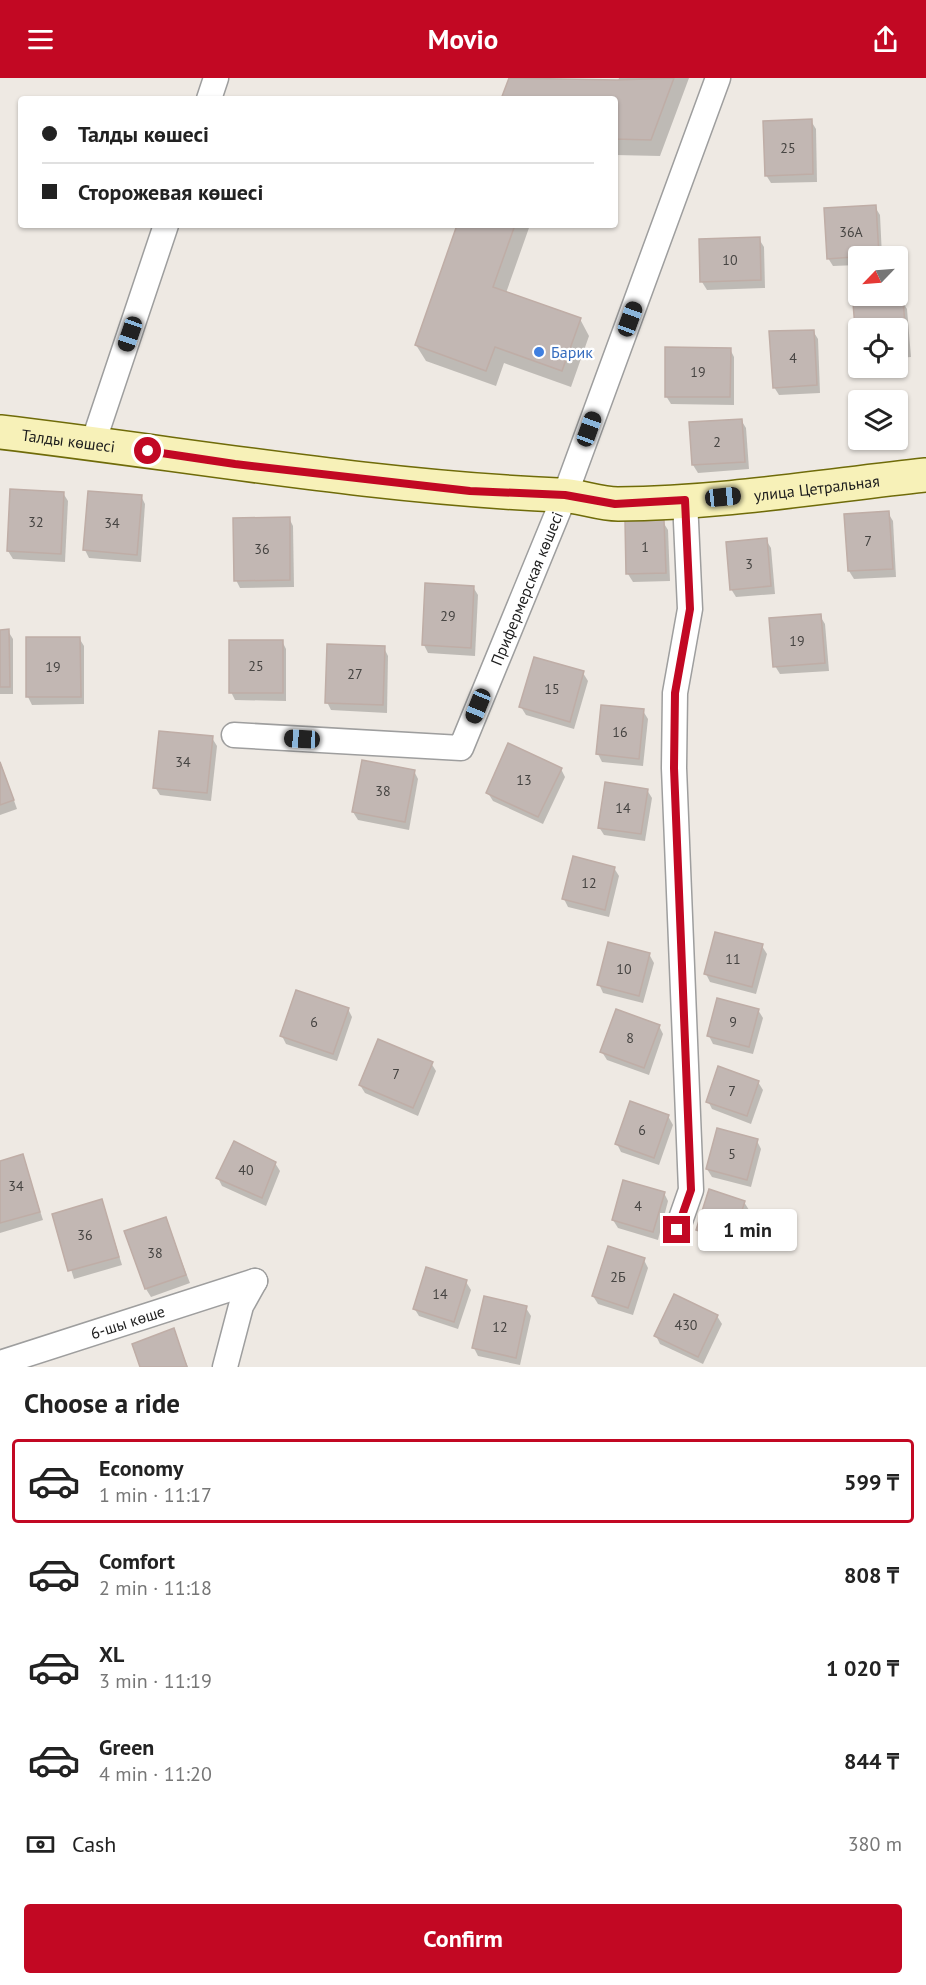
<!DOCTYPE html>
<meta charset="utf-8">
<style>
:root{--surface:#fff;--page:#f2f2f2;--text:#222;--muted:#767676;--line:#e0e0e0;--accent:#c20823}
body{margin:0;font-family:"PT Sans",sans-serif;background:var(--page);color:var(--text);height:100vh;display:flex;flex-direction:column;font-size:22px;white-space:nowrap}
*{box-sizing:border-box;margin:0}
p{font-size:20px;color:var(--muted)}
.icon{flex:none;width:33px;height:33px;fill:none;stroke:currentColor;stroke-width:2;stroke-linecap:round;stroke-linejoin:round}
.map{position:relative;height:1289px;overflow:hidden}
.drawer{display:flex;flex-direction:column;background:var(--surface);flex:1}
.drawer>*{flex:none}
.top-card{position:absolute;left:18px;top:18px;width:600px;height:132px;border-radius:6px;box-shadow:0 2px 4px #0004;display:grid;align-content:center;height:132px;padding:0 24px;background:var(--surface)}
.needle{width:39px;rotate:245deg}
.tools{position:absolute;left:848px;top:168px;display:grid;gap:12px}
.tools a{display:grid;place-items:center;width:60px;height:60px;border-radius:6px;background:var(--surface);box-shadow:0 2px 4px #0004;font-size:30px}
.end{position:absolute;width:27px;height:27px;margin:-14px;border:8px solid #c20823;background:#fff;box-shadow:0 0 0 3px #fff}
.from{border-radius:50%}
.bubble{position:absolute;height:42px;border-radius:6px;background:var(--surface);box-shadow:0 2px 4px #0004;font-size:20px;font-weight:800;line-height:42px;text-align:center}
.car{position:absolute;width:18px;height:36px;margin:-18px -9px;border-radius:8px;box-shadow:0 0 4px 2px #0007;background:linear-gradient(#222 24%,#8ab4d8 0 40%,#222 0 76%,#8ab4d8 0 86%,#222 0)}
.top-card b{display:flex;align-items:center;gap:21px;height:57px;font-size:22px}
.top-card b+b{border-top:2px solid var(--line)}
.top-card i{width:15px;height:15px;background:var(--text)}
ul{padding:0;list-style:none}
li{display:flex;align-items:center;gap:18px;height:84px;margin:0 12px 9px;padding:0 12px;border:3px solid transparent;border-radius:6px}
li div{flex:1}
li b{display:block;font-size:22px}
li em{font-style:normal;font-weight:800}
li.current{border-color:var(--accent)}
li>.icon{width:54px;height:54px;stroke-width:1.5}
h2{padding:0 24px;font-size:27px;line-height:72px}
.pay{display:flex;align-items:center;gap:15px;height:66px;padding:0 24px;font-size:22px}
.pay p{margin-inline-start:auto}
.button{display:flex;gap:12px;margin-top:auto;padding:12px 24px}
.button a{flex:1;height:69px;border-radius:6px;background:var(--accent);color:#fff;font-size:24px;font-weight:800;line-height:69px;text-align:center}
header{display:flex;justify-content:space-between;align-items:center;height:78px;padding:0 24px;background:var(--accent);color:#fff;font-size:27px;font-weight:800}
.map>svg:first-child{display:block}
.shadow{fill:#0003}
.building{fill:#c2b7b3;stroke:#bfada6;stroke-width:1.5}
.lines{fill:none;stroke-linecap:round;stroke-linejoin:round}
.street-casing{stroke:#9e9e9e;stroke-width:27}
.secondary-casing{stroke:#6f6b09;stroke-width:36}
.street{stroke:#fff;stroke-width:24}
.secondary{stroke:#f7f1b8;stroke-width:33}
.route{stroke:#c20823;stroke-width:8}
.shop-dot{fill:#3f7fe0;stroke:#fff;stroke-width:2}
.labels{text-anchor:middle;stroke-width:4.5;stroke-linejoin:round;paint-order:stroke}
.number-label{font-size:14px;fill:#464442}
.shop-label{font-size:16px;fill:#366cbe;stroke:#fff;text-anchor:start}
.street-label{font-size:16px;fill:#1d1d1d;stroke:#fff}
</style>
<header><svg class="icon" aria-label="menu" viewBox="0 0 24 24"><path d="M4 6h16M4 12h16M4 18h16"/></svg>Movio<svg class="icon" aria-label="share" viewBox="0 0 24 24"><path d="M12 15V3M7 8l5-5 5 5M5 13v7h14v-7"/></svg></header>
<div class="map">
<svg width="926" height="1289" viewBox="0 0 926 1289">
<rect width="100%" height="100%" fill="#eee9e3"/>
<g class="shadow">
<path d="M619 0H689L660 78 615 77V21H503L618 3Z"/>
<path d="M811 43 816 51 817 104 771 105 766 97Z"/>
<path d="M875 129 880 137 882 178H858V187L833 188 828 180Z"/>
<path d="M459 147H530L506 215 580 241 589 258 571 309 504 285 496 308 426 283 416 267Z"/>
<path d="M759 161 764 169 765 210 707 212 702 204Z"/>
<path d="M902 223 907 231 911 279 897 280V250H858V268L855 226Z"/>
<path d="M813 253 818 261 820 315 779 317 774 309Z"/>
<path d="M730 271 734 279V327L671 326 666 318Z"/>
<path d="M741 342 746 350 749 391 698 395 693 387 690 346Z"/>
<path d="M63 415 68 423 65 484 13 481 8 473Z"/>
<path d="M141 418 145 426 141 484 89 480 85 472Z"/>
<path d="M888 435 893 443 896 499 854 501 849 493Z"/>
<path d="M289 440 293 448 294 509 240 510 236 502Z"/>
<path d="M663 444 668 452 670 503 633 504 628 496 626 445Z"/>
<path d="M766 462 771 470 775 516 736 519 731 511Z"/>
<path d="M427 507 473 509 478 517 475 578 428 575 424 567Z"/>
<path d="M820 538 825 546 829 593 780 596 775 588Z"/>
<path d="M0 553H8L13 561V616H0Z"/>
<path d="M79 560 84 568V626L32 627 28 619Z"/>
<path d="M282 563 286 571V623L235 622 231 614Z"/>
<path d="M384 570 388 578 387 635 331 632 327 624Z"/>
<path d="M583 595 588 603 574 651 526 637 521 629Z"/>
<path d="M643 633 648 641 643 688 602 684 598 676Z"/>
<path d="M212 660 217 668 211 723 160 717 155 709Z"/>
<path d="M0 683 17 731 0 737Z"/>
<path d="M561 691 565 699 543 746 493 723 488 715Z"/>
<path d="M414 693 418 701 409 752 358 742 353 734Z"/>
<path d="M647 712 652 720 645 763 604 757 599 749Z"/>
<path d="M614 790 619 798 609 839 568 829 564 821Z"/>
<path d="M762 868 767 876 756 916 710 904 706 896Z"/>
<path d="M649 876 654 885 643 925 603 915 599 906Z"/>
<path d="M348 931 352 939 337 983 286 966 282 958Z"/>
<path d="M758 932 763 940 753 976 713 966 709 958Z"/>
<path d="M659 948 663 956 649 997 607 982 602 974Z"/>
<path d="M431 985 436 993 418 1038 365 1015 360 1007Z"/>
<path d="M758 1004 763 1012 751 1046 712 1031 708 1023Z"/>
<path d="M668 1038 673 1047 659 1087 621 1074 617 1066Z"/>
<path d="M757 1063 761 1071 751 1109 712 1099 707 1091Z"/>
<path d="M22 1078 43 1142 0 1155V1084Z"/>
<path d="M275 1085 280 1093 266 1128 222 1108 218 1100Z"/>
<path d="M664 1115 668 1123 658 1162 618 1150 613 1142Z"/>
<path d="M102 1123 122 1187 74 1201 54 1137Z"/>
<path d="M744 1124 749 1132 736 1171 702 1160 698 1152Z"/>
<path d="M165 1141 190 1205 151 1219 146 1211Z"/>
<path d="M644 1182 648 1190 633 1237 598 1226 593 1218Z"/>
<path d="M466 1204 471 1212 458 1251 419 1238 414 1230Z"/>
<path d="M526 1230 531 1238 520 1287 478 1278 474 1270Z"/>
<path d="M717 1238 722 1246 703 1286 660 1266 656 1258Z"/>
<path d="M173 1252 188 1289H142Z"/>
</g>
<g class="building">
<path d="M509 0 617 2 674 0 651 62 615 61V21H501Z"/>
<path d="M812 41 813 96 765 98 763 43Z"/>
<path d="M876 127 879 177 827 181 824 130Z"/>
<path d="M457 147H515L493 209 581 240 562 293 495 269 486 293 415 267Z"/>
<path d="M760 159 761 202 700 204 699 161Z"/>
<path d="M903 221 907 272H897V250H858L857 275 853 225Z"/>
<path d="M814 252 817 307 773 310 769 253Z"/>
<path d="M665 269 731 270 730 319H665Z"/>
<path d="M742 341 745 384 692 387 689 344Z"/>
<path d="M10 411 64 414 61 476 7 473Z"/>
<path d="M88 413 142 417 137 477 83 472Z"/>
<path d="M889 433 893 491 848 493 844 436Z"/>
<path d="M290 439V502L234 503 233 440Z"/>
<path d="M664 442 666 495 626 496 625 443Z"/>
<path d="M767 460 771 508 730 512 726 464Z"/>
<path d="M425 505 474 508 471 570 422 567Z"/>
<path d="M821 536 825 585 773 589 769 540Z"/>
<path d="M9 551 10 609H0V552Z"/>
<path d="M26 559H80L81 619H26Z"/>
<rect x="229" y="562" width="54" height="53"/>
<path d="M327 566 385 568 383 627 325 625Z"/>
<path d="M534 579 584 593 570 644 519 629Z"/>
<path d="M601 627 644 631 639 681 596 676Z"/>
<path d="M159 653 213 658 207 715 153 710Z"/>
<path d="M508 665 562 690 538 739 486 715Z"/>
<path d="M362 682 415 692 405 744 352 734Z"/>
<path d="M0 684 14 722 0 727Z"/>
<path d="M605 704 648 711 641 756 598 750Z"/>
<path d="M573 778 615 789 605 832 562 821Z"/>
<path d="M715 854 763 866 752 909 704 896Z"/>
<path d="M608 864 650 875 639 918 597 907Z"/>
<path d="M296 912 349 930 333 976 280 958Z"/>
<path d="M717 920 759 931 749 969 707 958Z"/>
<path d="M616 931 660 947 644 990 600 974Z"/>
<path d="M378 961 433 984 413 1030 359 1007Z"/>
<path d="M718 988 759 1003 747 1038 706 1024Z"/>
<path d="M630 1023 669 1037 654 1080 615 1066Z"/>
<path d="M717 1050 758 1061 747 1102 706 1091Z"/>
<path d="M234 1063 276 1084 262 1120 216 1100Z"/>
<path d="M23 1076 40 1134 0 1145V1083Z"/>
<path d="M623 1102 665 1114 653 1154 612 1142Z"/>
<path d="M709 1111 745 1123 732 1164 696 1152Z"/>
<path d="M102 1121 119 1179 68 1193 52 1136Z"/>
<path d="M166 1139 186 1197 145 1211 124 1153Z"/>
<path d="M608 1168 645 1180 628 1230 592 1218Z"/>
<path d="M426 1189 467 1202 454 1244 413 1231Z"/>
<path d="M674 1216 718 1237 698 1279 654 1258Z"/>
<path d="M484 1218 527 1228 516 1280 472 1270Z"/>
<path d="M174 1250 187 1289H140L132 1266Z"/>
</g>
<g class="lines">
<defs>
<g id="street">
<path d="M209 21 216 0"/>
<path d="M93 365 166 147"/>
<path id="s1" d="M234 657 461 670 565 417 718 0"/>
<path d="M677 1152 691 1112 674 690 675 615 690 531 685 422"/>
<path id="s2" d="M0 1285 255 1203"/>
<path d="M225 1289 241 1228 255 1203"/>
</g>
<g id="secondary">
<path id="s3" d="M0 354C186 376 371 409 558 417 578 417 598 426 618 426 721 425 824 408 926 397"/>
</g>
</defs>
<use href="#street" class="street-casing"/>
<use href="#secondary" class="secondary-casing"/>
<use href="#street" class="street"/>
<use href="#secondary" class="secondary"/>
</g>
<g class="lines">
<path class="route" d="M148 373 235 386 470 413 565 417 615 426 685 422 690 531 675 615 674 690 691 1112 677 1152"/>
</g>
<circle class="shop-dot" cx="539" cy="274" r="6"/>
<g class="labels">
<g class="number-label">
<text x="788" y="75">25</text>
<text x="851" y="159">36А</text>
<text x="730" y="187">10</text>
<text x="793" y="285">4</text>
<text x="698" y="299">19</text>
<text x="717" y="369">2</text>
<text x="36" y="449">32</text>
<text x="112" y="450">34</text>
<text x="868" y="468">7</text>
<text x="645" y="474">1</text>
<text x="262" y="476">36</text>
<text x="749" y="491">3</text>
<text x="448" y="543">29</text>
<text x="797" y="568">19</text>
<text x="256" y="593">25</text>
<text x="53" y="594">19</text>
<text x="355" y="601">27</text>
<text x="552" y="616">15</text>
<text x="620" y="659">16</text>
<text x="183" y="689">34</text>
<text x="524" y="707">13</text>
<text x="383" y="718">38</text>
<text x="623" y="735">14</text>
<text x="589" y="810">12</text>
<text x="733" y="886">11</text>
<text x="624" y="896">10</text>
<text x="314" y="949">6</text>
<text x="733" y="949">9</text>
<text x="630" y="965">8</text>
<text x="396" y="1001">7</text>
<text x="732" y="1018">7</text>
<text x="642" y="1057">6</text>
<text x="732" y="1081">5</text>
<text x="246" y="1097">40</text>
<text x="16" y="1113">34</text>
<text x="638" y="1133">4</text>
<text x="85" y="1162">36</text>
<text x="155" y="1180">38</text>
<text x="618" y="1204">2Б</text>
<text x="440" y="1221">14</text>
<text x="686" y="1252">430</text>
<text x="500" y="1254">12</text>
</g>
<g class="shop-label">
<text x="551" y="280">Барик</text>
</g>
<g class="street-label">
<text dy="6" stroke="none"><textPath href="#s3" startOffset="69">Талды көшесі</textPath></text>
<text dy="6" stroke="none"><textPath href="#s3" startOffset="822">улица Цетральная</textPath></text>
<text dy="6" stroke="none"><textPath href="#s1" startOffset="400">Прифермерская көшесі</textPath></text>
<text dy="6" stroke="none"><textPath href="#s2" startOffset="134">6-шы көше</textPath></text>
</g>
</g>
</svg>
<div class="tools">
<a><svg class="needle" viewBox="-14 -14 28 28"><path d="M0-13l5 13h-10z" fill="#e53935"/><path d="M0 13l5-13h-10z" fill="#767676"/></svg></a>
<a><svg class="icon" aria-label="locate" viewBox="0 0 24 24"><circle cx="12" cy="12" r="6"/><path d="M12 2v4M12 18v4M2 12h4M18 12h4"/></svg></a>
<a><svg class="icon" aria-label="layers" viewBox="0 0 24 24"><path d="M12 4l9 5-9 5-9-5zM3 14l9 5 9-5"/></svg></a>
</div>
<i class="end from" style="left:148px;top:373px"></i>
<i class="end" style="left:677px;top:1152px"></i>
<div class="bubble" style="left:698px;top:1131px;width:99px">1 min</div>
<i class="car" style="left:630px;top:241px;rotate:20deg"></i>
<i class="car" style="left:130px;top:256px;rotate:199deg"></i>
<i class="car" style="left:589px;top:351px;rotate:20deg"></i>
<i class="car" style="left:723px;top:419px;rotate:84deg"></i>
<i class="car" style="left:478px;top:628px;rotate:202deg"></i>
<i class="car" style="left:302px;top:661px;rotate:273deg"></i>
<div class="top-card">
<b><i class="from"></i>Талды көшесі</b>
<b><i></i>Сторожевая көшесі</b>
</div>
</div>
<section class="drawer">
<h2>Choose a ride</h2>
<ul>
<li class="current"><svg class="icon" aria-label="car" viewBox="0 0 24 24"><path d="M5 17H2v-5l4-1 3-4h7l3 4 3 1v5h-3M9 17h6M6 11h13"/><circle cx="7" cy="17" r="2"/><circle cx="17" cy="17" r="2"/></svg><div><b>Economy</b><p>1 min · 11:17</p></div><em>599 ₸</em></li>
<li><svg class="icon" aria-label="car" viewBox="0 0 24 24"><path d="M5 17H2v-5l4-1 3-4h7l3 4 3 1v5h-3M9 17h6M6 11h13"/><circle cx="7" cy="17" r="2"/><circle cx="17" cy="17" r="2"/></svg><div><b>Comfort</b><p>2 min · 11:18</p></div><em>808 ₸</em></li>
<li><svg class="icon" aria-label="car" viewBox="0 0 24 24"><path d="M5 17H2v-5l4-1 3-4h7l3 4 3 1v5h-3M9 17h6M6 11h13"/><circle cx="7" cy="17" r="2"/><circle cx="17" cy="17" r="2"/></svg><div><b>XL</b><p>3 min · 11:19</p></div><em>1 020 ₸</em></li>
<li><svg class="icon" aria-label="car" viewBox="0 0 24 24"><path d="M5 17H2v-5l4-1 3-4h7l3 4 3 1v5h-3M9 17h6M6 11h13"/><circle cx="7" cy="17" r="2"/><circle cx="17" cy="17" r="2"/></svg><div><b>Green</b><p>4 min · 11:20</p></div><em>844 ₸</em></li>
</ul>
<div class="pay"><svg class="icon" aria-label="cash" viewBox="0 0 24 24"><path d="M3 7h18v10H3z"/><circle cx="12" cy="12" r="2"/></svg>Cash<p>380 m</p></div>
<div class="button"><a>Confirm</a></div>
</section>
